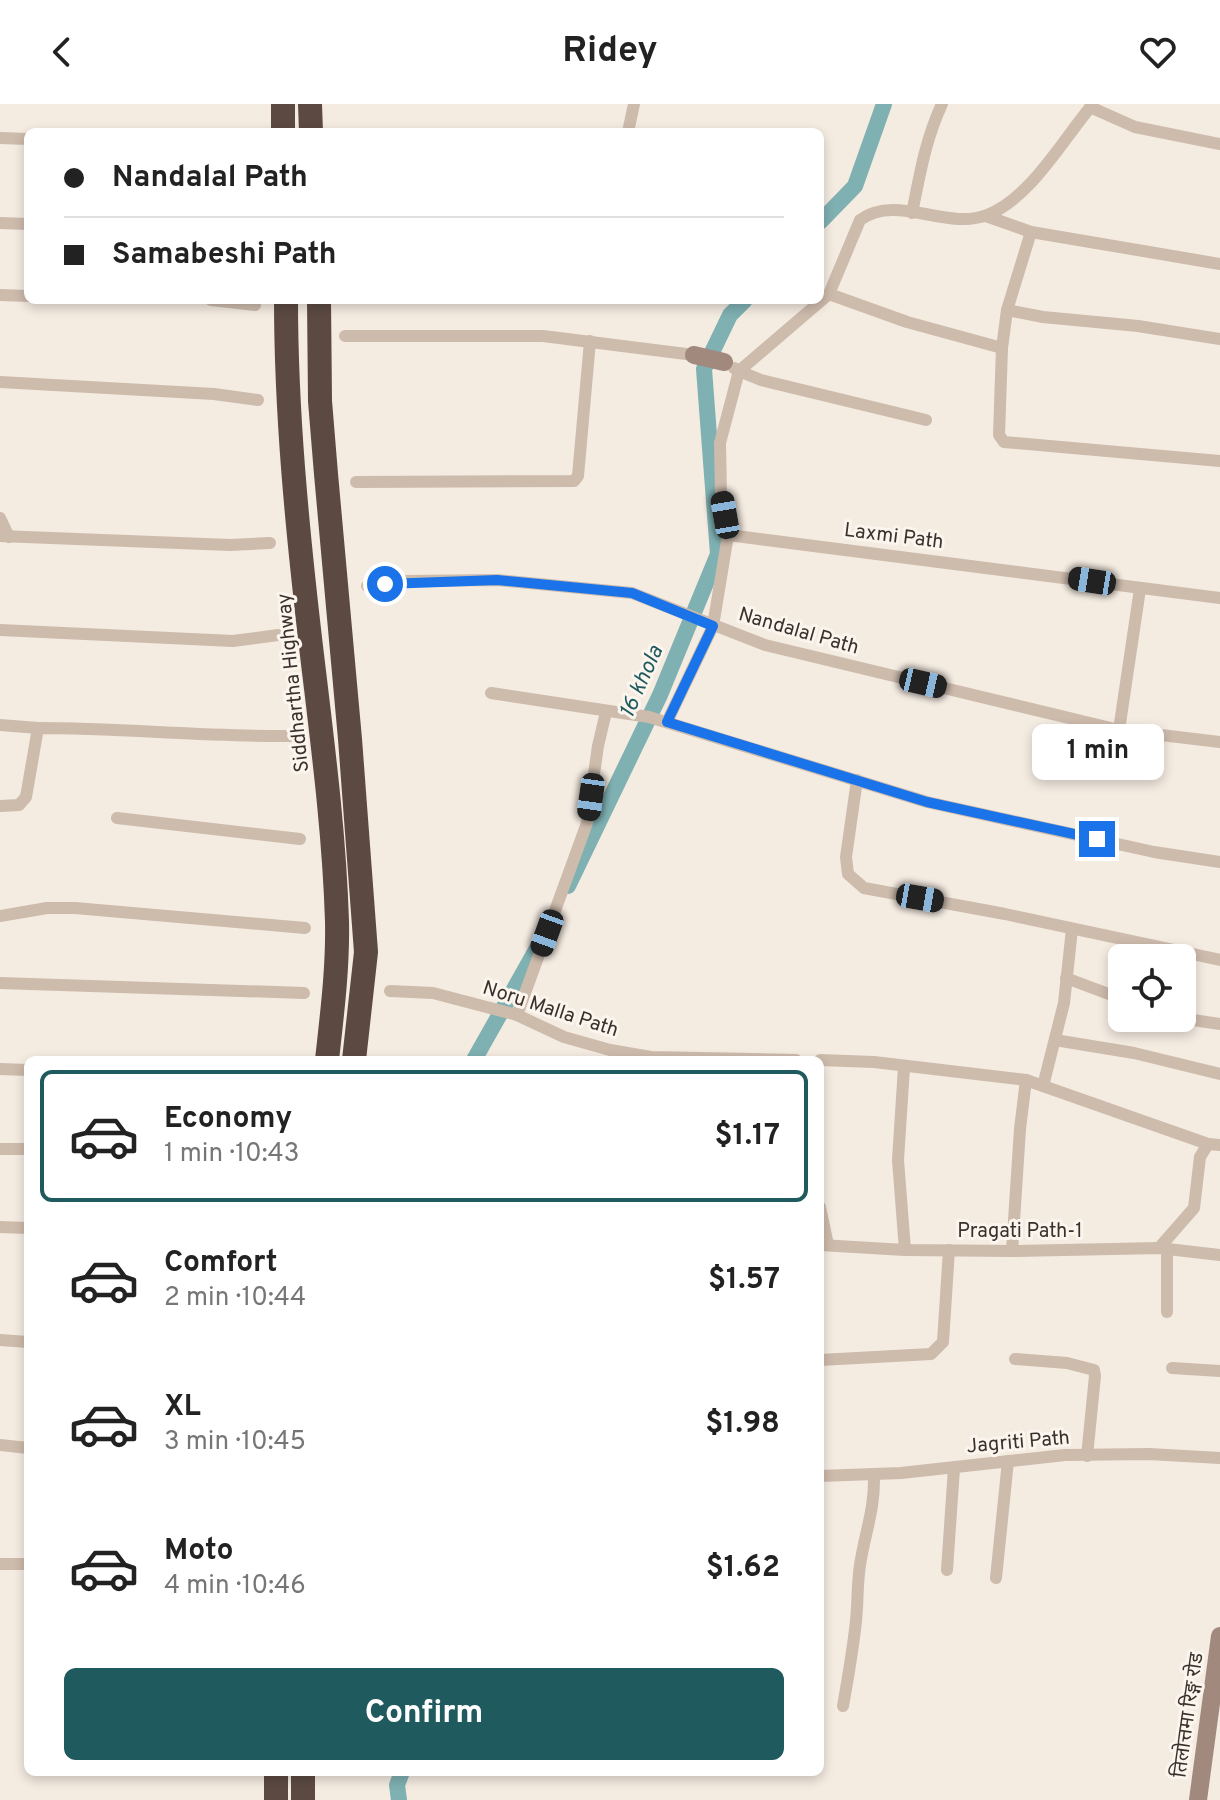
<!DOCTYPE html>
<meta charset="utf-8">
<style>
:root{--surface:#fff;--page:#f6f6f6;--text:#222;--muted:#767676;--line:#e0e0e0;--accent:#1f5a5e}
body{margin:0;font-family:Overpass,"Noto Sans Devanagari",sans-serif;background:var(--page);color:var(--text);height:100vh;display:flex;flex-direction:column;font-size:30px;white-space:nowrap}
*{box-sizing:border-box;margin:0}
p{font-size:26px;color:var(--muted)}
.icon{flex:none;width:44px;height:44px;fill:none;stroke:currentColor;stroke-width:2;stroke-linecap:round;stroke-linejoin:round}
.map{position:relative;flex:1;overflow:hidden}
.side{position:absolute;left:24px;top:952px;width:800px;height:720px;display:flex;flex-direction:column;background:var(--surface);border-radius:12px;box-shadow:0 4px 12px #0003}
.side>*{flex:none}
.hud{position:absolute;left:24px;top:24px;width:800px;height:176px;border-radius:12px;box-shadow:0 4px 12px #0003;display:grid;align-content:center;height:176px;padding:0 40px;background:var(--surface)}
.controls{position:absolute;left:1108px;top:840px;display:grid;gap:16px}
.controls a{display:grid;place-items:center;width:88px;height:88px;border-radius:12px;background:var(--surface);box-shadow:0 4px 12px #0003;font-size:40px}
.end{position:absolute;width:36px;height:36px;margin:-18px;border:10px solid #1a73e8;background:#fff;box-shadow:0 0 0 4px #fff}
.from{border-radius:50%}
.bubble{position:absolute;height:56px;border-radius:12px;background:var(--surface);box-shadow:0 4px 12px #0003;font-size:26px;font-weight:700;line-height:56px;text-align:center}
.car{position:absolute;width:24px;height:48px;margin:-24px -12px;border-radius:10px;box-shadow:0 0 6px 2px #0007;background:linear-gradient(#222 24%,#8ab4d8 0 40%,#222 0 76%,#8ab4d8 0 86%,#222 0)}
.hud b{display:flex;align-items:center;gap:28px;height:76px;font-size:30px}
.hud b+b{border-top:2px solid var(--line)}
.hud i{width:20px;height:20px;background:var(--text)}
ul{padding:14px 0 0;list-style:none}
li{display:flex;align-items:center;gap:24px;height:132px;margin:0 16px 12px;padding:0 24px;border:4px solid transparent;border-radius:12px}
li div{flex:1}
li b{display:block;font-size:30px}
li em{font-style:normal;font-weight:700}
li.current{border-color:var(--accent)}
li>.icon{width:72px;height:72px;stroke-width:1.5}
.button{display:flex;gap:16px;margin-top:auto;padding:16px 40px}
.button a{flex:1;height:92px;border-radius:12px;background:var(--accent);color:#fff;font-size:32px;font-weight:700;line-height:92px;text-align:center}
header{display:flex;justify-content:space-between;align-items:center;height:104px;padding:0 40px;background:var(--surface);font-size:36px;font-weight:700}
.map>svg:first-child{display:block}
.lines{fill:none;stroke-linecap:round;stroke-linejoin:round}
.canal{stroke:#7fb0b2;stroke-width:16}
.street{stroke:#cdbbac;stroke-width:12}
.secondary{stroke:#a18a7d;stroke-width:18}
.highway{stroke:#5c4a42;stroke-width:24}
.route{stroke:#1a73e8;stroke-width:10}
.labels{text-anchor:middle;stroke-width:6;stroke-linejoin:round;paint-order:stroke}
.street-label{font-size:20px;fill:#3b302b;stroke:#fbf5ee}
.water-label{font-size:22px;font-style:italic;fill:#1f5a5e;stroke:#fbf5ee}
</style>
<header><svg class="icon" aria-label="back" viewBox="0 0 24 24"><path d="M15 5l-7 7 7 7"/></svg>Ridey<svg class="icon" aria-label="heart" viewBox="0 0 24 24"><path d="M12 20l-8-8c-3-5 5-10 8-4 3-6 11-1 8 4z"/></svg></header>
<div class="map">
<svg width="1220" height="1696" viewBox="0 0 1220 1696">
<rect width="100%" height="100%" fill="#f4ebe1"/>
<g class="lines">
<g class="canal">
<path d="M820 118 855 82 884 0"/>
<path d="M568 782 660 591 718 450 704 265 730 211 745 196"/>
<path d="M474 956 540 839"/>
<path d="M399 1696 397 1681 402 1668"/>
</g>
<g class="street">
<path d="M1090 3 1135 23 1220 40"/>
<path d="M628 28 634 0"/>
<path d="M0 34 28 35"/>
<path d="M912 109C920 70 925 37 942 0"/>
<path d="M986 112 1031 128 1220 160"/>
<path d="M0 119 28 120"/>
<path d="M1031 128 1007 206 1043 213 1138 222 1220 235"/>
<path d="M829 190 907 218 1002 244 1007 206"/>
<path d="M0 191 28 192"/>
<path d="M211 196 255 201"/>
<path d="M345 232H543L694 251"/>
<path d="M1002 244 999 331 1004 338 1220 357"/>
<path d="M734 264 739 267 829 190 860 116C897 89 946 127 987 111 1031 94 1063 35 1093 0"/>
<path d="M0 278 214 290 258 296"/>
<path d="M926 316 761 276 739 267 720 339 721 391 728 431 1220 494"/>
<path d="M356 378 574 377 578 372 590 237"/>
<path d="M0 414 9 433"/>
<path d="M0 432 230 441 270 439"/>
<path d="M367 482 404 477 497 476 632 489 765 541 1119 626 1220 638"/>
<path d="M0 526 233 537 278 531"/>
<path d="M491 589 649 613 927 698 1154 748 1220 758"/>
<path d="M667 618 713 522 728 431"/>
<path d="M0 621 38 624"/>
<path d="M1119 626 1140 485"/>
<path d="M857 676 846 753 848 770 864 784 1005 810 1220 856"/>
<path d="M0 702 19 701 26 693 38 624C123 624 206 633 291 632"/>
<path d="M117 714 300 735"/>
<path d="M0 812 47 804H75L305 824"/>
<path d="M1066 874 1122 895"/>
<path d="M0 879 304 889"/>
<path d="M390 887 433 889 494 905 517 911 564 933 610 946 651 953 796 956"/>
<path d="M517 911 587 719 598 642 606 608"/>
<path d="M1180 914 1220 920"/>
<path d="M1055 936 1134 949 1220 970"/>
<path d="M820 956 874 958 1026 976 1208 1040 1220 1041"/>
<path d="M904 963 898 1056 905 1146"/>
<path d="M0 965 28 966"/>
<path d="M1043 982 1064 899 1072 825"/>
<path d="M0 1045H28"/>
<path d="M820 1103 828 1141"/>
<path d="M0 1123 28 1124"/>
<path d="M820 1141 905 1146 1012 1147 1159 1144 1220 1151"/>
<path d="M1159 1144 1194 1104 1200 1053 1208 1040"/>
<path d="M1167 1145V1208"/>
<path d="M1012 1147 1020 1025 1026 976"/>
<path d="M0 1236 28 1238"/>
<path d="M1015 1255 1067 1259 1094 1266 1095 1272 1087 1352"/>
<path d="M820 1256 931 1250 943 1238 949 1146"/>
<path d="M1172 1264 1220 1267"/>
<path d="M0 1341 28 1344"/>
<path d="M820 1372 901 1369 1065 1351 1149 1350 1220 1354"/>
<path d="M0 1460H28"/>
<path d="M947 1466 954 1364"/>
<path d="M996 1474 1008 1357"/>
<path d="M843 1602C848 1574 853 1545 856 1517 858 1498 857 1480 860 1461 865 1428 875 1406 874 1370"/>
</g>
<g class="secondary">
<path d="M694 251 724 258"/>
<path d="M1198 1696 1220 1532"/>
</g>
<g class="highway">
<path d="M283 0V28"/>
<path d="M310 0 311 28"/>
<path d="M286 196C286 308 297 422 310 534 321 628 334 722 337 817 338 864 332 910 327 956"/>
<path d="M319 196 320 297 326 370 350 635 366 848 354 956"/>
<path d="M276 1668V1696"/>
<path d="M303 1668V1696"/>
</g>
</g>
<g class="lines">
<path class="route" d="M385 480 497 476 632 489 713 522 667 618 927 698 1097 735"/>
</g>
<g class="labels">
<g class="street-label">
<text transform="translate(894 431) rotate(7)" y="7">Laxmi Path</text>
<text transform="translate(799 526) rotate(16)" y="7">Nandalal Path</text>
<text transform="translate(292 579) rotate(-96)" y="7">Siddhartha Highway</text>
<text transform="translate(551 904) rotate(18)" y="7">Noru Malla Path</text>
<text x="1020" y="1133">Pragati Path-1</text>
<text transform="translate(1018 1337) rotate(-5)" y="7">Jagriti Path</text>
<text transform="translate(1187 1611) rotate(-82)" y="7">तिलोत्तमा रिङ्ग रोड</text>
</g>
<g class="water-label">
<text transform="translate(640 577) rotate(-66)" y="8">16 khola</text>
</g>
</g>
</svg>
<div class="controls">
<a><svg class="icon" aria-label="locate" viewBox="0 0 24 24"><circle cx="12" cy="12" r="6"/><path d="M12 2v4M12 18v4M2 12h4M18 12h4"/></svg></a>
</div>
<i class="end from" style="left:385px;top:480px"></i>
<i class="end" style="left:1097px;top:735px"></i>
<div class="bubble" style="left:1032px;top:620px;width:132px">1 min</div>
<i class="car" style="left:725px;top:411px;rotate:350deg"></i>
<i class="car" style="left:1092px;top:477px;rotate:279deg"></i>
<i class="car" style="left:923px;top:579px;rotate:103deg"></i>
<i class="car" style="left:591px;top:693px;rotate:188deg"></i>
<i class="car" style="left:920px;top:794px;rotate:100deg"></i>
<i class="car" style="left:547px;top:829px;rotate:200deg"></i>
<div class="hud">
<b><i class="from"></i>Nandalal Path</b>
<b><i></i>Samabeshi Path</b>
</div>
<section class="side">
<ul>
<li class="current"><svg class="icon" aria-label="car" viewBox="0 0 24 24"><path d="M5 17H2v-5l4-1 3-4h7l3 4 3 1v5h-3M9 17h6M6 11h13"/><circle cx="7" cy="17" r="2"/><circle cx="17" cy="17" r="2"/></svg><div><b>Economy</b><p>1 min · 10:43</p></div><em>$1.17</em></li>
<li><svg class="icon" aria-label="car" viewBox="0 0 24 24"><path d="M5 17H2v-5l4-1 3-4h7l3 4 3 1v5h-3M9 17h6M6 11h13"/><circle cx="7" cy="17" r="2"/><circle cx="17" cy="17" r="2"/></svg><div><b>Comfort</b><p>2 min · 10:44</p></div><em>$1.57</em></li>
<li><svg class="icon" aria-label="car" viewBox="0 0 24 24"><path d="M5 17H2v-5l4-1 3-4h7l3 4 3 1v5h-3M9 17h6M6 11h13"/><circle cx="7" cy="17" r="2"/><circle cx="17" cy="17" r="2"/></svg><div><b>XL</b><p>3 min · 10:45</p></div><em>$1.98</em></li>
<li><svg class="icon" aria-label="car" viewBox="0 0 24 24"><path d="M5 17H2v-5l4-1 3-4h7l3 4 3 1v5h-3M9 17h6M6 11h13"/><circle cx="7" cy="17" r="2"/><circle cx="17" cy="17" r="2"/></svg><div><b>Moto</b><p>4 min · 10:46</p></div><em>$1.62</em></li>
</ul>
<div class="button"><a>Confirm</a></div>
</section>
</div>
